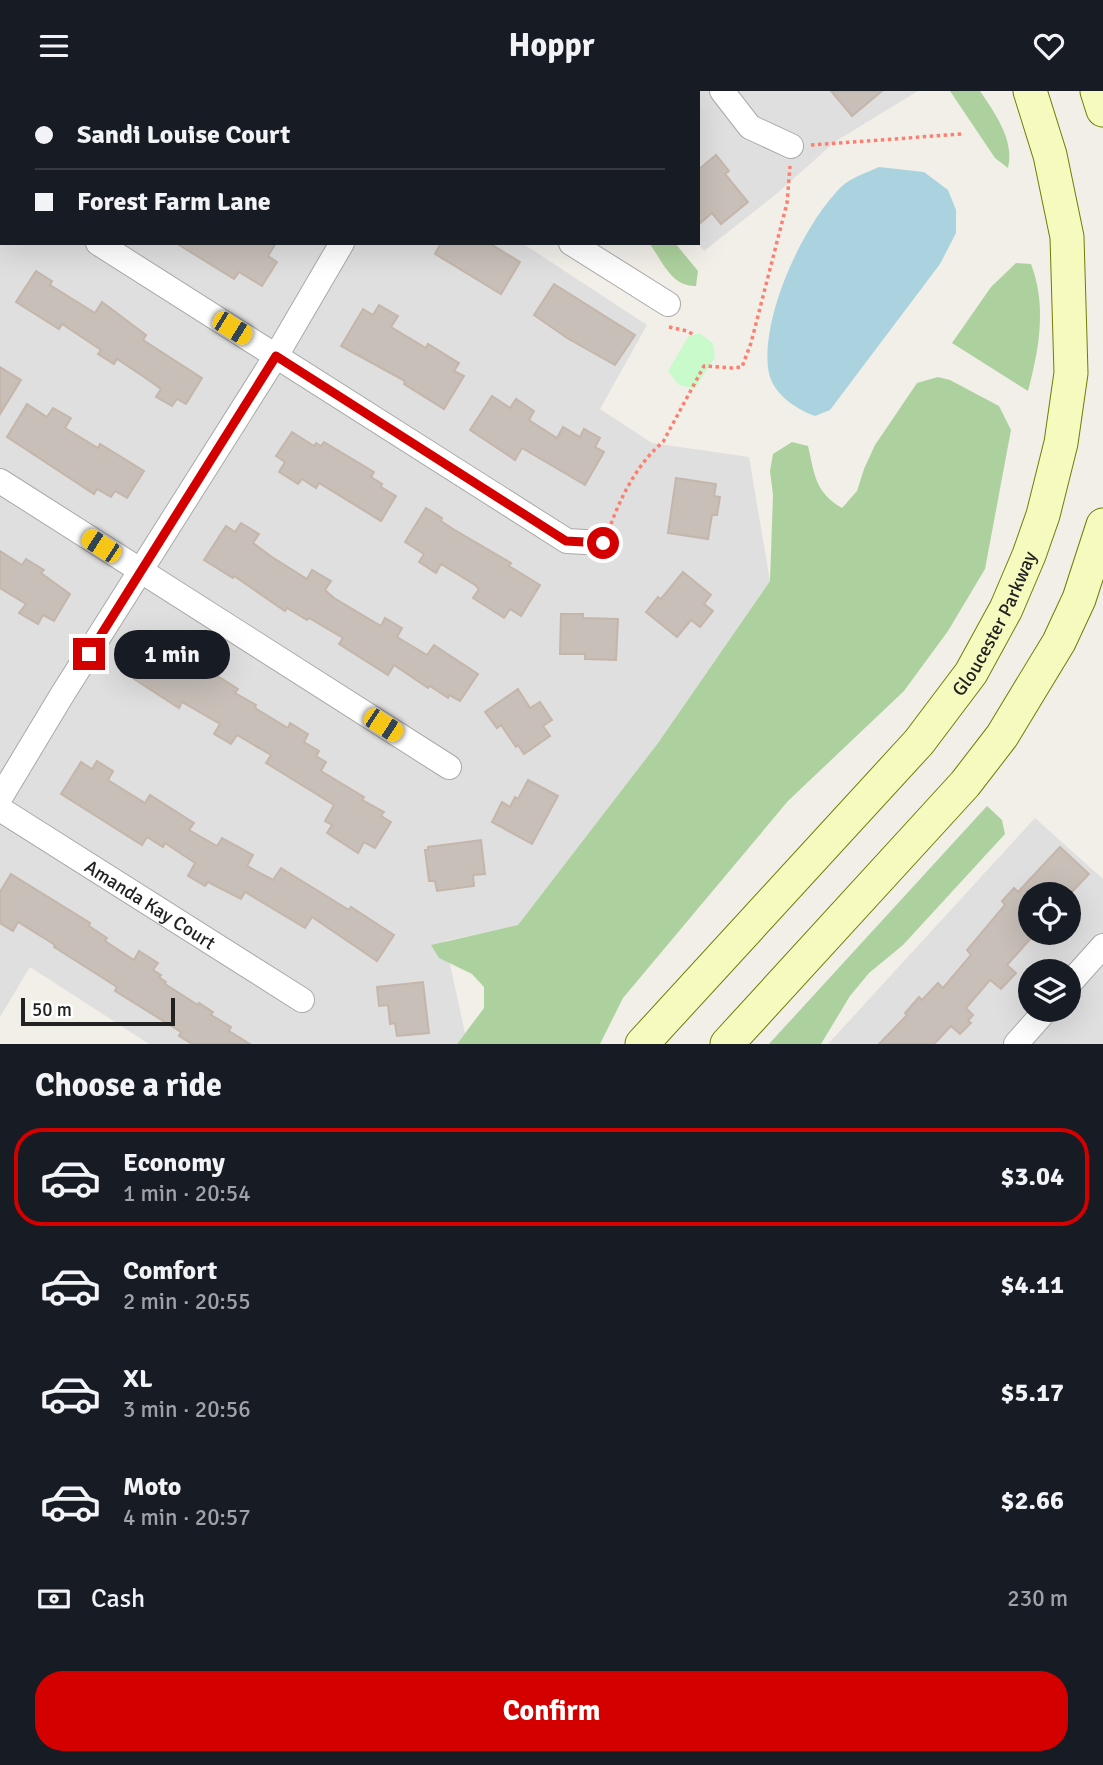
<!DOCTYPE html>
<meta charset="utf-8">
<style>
:root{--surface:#171b24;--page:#242831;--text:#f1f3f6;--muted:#9ea1a6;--line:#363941;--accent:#d40000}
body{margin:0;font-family:Signika,sans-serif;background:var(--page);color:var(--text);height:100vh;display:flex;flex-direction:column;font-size:26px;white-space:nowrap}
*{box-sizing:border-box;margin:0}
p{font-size:23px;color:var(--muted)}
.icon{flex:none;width:38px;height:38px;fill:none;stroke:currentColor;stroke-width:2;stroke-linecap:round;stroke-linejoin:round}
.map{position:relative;height:953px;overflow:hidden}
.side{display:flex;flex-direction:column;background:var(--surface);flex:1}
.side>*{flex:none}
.hud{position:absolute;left:0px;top:0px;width:700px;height:154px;box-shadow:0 7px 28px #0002;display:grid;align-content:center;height:154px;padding:0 35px;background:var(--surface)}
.controls{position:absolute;left:1018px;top:791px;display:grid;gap:14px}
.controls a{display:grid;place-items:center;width:63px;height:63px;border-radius:50%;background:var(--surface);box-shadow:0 7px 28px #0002;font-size:35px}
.scale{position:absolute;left:21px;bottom:18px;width:154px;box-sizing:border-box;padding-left:7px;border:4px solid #222;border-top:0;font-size:19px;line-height:24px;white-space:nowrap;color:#222;-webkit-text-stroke:5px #fff;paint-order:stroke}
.end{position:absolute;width:32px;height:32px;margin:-16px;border:9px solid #d40000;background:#fff;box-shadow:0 0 0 4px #fff}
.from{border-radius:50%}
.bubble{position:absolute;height:49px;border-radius:24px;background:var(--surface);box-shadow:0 7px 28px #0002;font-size:23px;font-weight:700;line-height:49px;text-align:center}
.car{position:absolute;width:21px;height:42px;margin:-21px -10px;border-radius:9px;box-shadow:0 0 5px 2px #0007;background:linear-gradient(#f5c518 24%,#345 0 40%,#f5c518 0 76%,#345 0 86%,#f5c518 0)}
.hud b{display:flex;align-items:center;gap:24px;height:66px;font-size:26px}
.hud b+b{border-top:2px solid var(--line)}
.hud i{width:18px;height:18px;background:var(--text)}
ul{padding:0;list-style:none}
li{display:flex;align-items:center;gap:21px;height:98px;margin:0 14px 10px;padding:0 21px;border:4px solid transparent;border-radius:28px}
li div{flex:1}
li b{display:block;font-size:26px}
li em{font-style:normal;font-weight:700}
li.current{border-color:var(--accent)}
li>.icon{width:63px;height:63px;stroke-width:1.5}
h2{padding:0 35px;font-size:32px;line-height:84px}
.pay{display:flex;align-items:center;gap:18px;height:77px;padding:0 35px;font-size:26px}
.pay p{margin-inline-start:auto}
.primary-button{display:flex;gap:14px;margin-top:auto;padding:14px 35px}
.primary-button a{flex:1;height:80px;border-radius:28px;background:var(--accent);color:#fff;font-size:28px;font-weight:700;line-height:80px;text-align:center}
header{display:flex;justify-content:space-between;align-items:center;height:91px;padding:0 35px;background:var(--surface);font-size:32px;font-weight:700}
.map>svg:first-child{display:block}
.residential{fill:#e0dfdf;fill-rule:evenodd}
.forest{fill:#add19e}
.park{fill:#c8facc}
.water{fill:#aad3df}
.building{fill:#c7bfb8;stroke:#c4b6ab;stroke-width:2}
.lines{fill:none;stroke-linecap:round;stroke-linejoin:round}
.street-casing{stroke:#a9a9a9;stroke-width:26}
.secondary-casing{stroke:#707d05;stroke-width:35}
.path{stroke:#fa8072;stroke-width:3.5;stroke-dasharray:3.5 3.5;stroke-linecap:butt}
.street{stroke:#fff;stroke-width:24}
.secondary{stroke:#f7fabf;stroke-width:33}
.route{stroke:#d40000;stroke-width:9}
.labels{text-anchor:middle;stroke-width:5;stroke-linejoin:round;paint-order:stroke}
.street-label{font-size:19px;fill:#222;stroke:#fff}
</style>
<header><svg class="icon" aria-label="menu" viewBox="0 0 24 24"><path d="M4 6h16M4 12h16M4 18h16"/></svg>Hoppr<svg class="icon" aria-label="heart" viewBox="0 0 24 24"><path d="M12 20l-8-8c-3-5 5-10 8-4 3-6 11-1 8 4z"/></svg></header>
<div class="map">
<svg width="1103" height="953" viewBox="0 0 1103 953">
<rect width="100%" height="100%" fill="#f2efe9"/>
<g class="residential">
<path d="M0 0H495L2 2V152H522L647 234 600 318 652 352 749 366 770 490 658 652 518 834 445 850 465 942 457 953H149L30 876 0 926Z"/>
<path d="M572 0H918L836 50 775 104 704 160 697 152 698 2Z"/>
<path d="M1035 727 1103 788V953H828ZM1031 803H1069V842H1031ZM1031 880H1069V919H1031Z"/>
</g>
<g class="forest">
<path d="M950 0H980C995 22 1015 50 1008 77L995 67Z"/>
<path d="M649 152H675L698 180 696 195C671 196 662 169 649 152Z"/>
<path d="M1016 172 1031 173C1047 215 1039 258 1028 300L952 252 991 196Z"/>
<path d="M938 286 950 289 999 315 1011 339 985 478 948 540 904 600 788 710 623 907 600 953H457L484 917V896L472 883 439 867 431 854 518 834 658 652 770 490 773 404 770 380 773 363 792 351 808 355C815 385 815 401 842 417L857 400 864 378 875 354 917 292Z"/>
<path d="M987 715 1002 729 1005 743 903 854 869 882 850 905 821 953H769Z"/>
</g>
<path class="park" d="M699 242 713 252 715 266 695 298 679 294 668 280 688 246Z"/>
<path class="water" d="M879 76 924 81 948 99 956 119V142L940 173 830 319 815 325C794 317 771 302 768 277 762 223 803 134 841 96 850 87 868 81 879 76Z"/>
<g class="building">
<path d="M831 0H882L852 25Z"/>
<path d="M716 64 729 80 725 83 748 111 721 133 712 122 698 134V79Z"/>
<path d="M176 152H276L268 165 277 171 262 195 239 181 234 188Z"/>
<path d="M441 152H489L520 171 501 203 435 163Z"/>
<path d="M36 180 52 190 50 194 95 222 102 211 146 244 143 249 202 287 186 313 177 308 172 315 156 306 161 298 147 288 117 268 114 273 98 263 101 259 62 233 59 238 16 211Z"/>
<path d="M554 193 635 244 615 274 567 247 534 224Z"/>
<path d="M379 214 398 225 391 236 426 257 428 253 459 272 454 280 464 285 444 318 404 293 405 290 341 255 363 218 373 224Z"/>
<path d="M0 276 21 289 0 323Z"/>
<path d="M492 305 510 317 516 308 534 320 529 329 557 347 563 336 580 346 584 338 600 347 595 356 604 361 585 394 522 357 515 369 470 339Z"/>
<path d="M27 313 47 326 53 317 71 327 65 337 98 357 100 353 144 380 127 407 115 400 111 406 97 398 94 403 7 346Z"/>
<path d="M292 341 314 355 316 352 321 355 324 351 374 381 371 386 382 393 381 396 396 405 381 430 319 392 316 397 302 388 298 393 279 381 285 371 276 365Z"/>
<path d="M676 387 716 393 714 405 720 406 717 424H712L708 448 668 442Z"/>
<path d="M426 417 442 427 441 430 453 438 511 472 509 475 540 494 521 525 510 518 504 527 473 507 479 498 475 494 441 473 436 482 419 471 424 463 405 451Z"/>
<path d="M241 432 259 443 253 452 272 466 307 488 312 479 331 490 325 499 334 507 381 535 385 527 402 537 397 546 427 564 434 554 478 583 460 610 449 604 448 607 430 595 428 597 394 574 388 584 339 553 343 547 309 527 307 529 287 517 285 520 234 485 233 487 204 469 226 435 235 441Z"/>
<path d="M0 460 22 474 26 468 44 479 41 482 70 503 54 530 43 524 38 533 19 522 26 513 0 497Z"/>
<path d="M683 481 711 504 704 513 713 520 700 536 691 529 677 546 646 521 658 506 661 508Z"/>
<path d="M561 523H583V527L618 528 616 569 585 568V563H560Z"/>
<path d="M151 561 163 568 166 564 180 573 186 565 238 598 235 602 256 614 255 617 288 637 290 632 308 643 304 651 319 660 316 665 326 671 321 680 364 706 362 709 384 721 381 725 391 731 375 757 364 751 358 762 327 742 332 734 325 730 334 714 266 672 271 664 237 644 231 653 214 643 220 633 182 611 179 617 134 588Z"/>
<path d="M518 598 530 617 540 611 552 629 543 635 550 645 524 663 518 654 516 656 501 634 497 637 485 621Z"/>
<path d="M97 670 113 680 108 689 145 712 150 704 194 732 189 739 217 755 222 747 253 764 247 775 273 789 281 777 349 819 351 816 394 844 377 870 312 826 305 837 245 801 241 808 208 791 205 795 188 785 195 772 165 752 163 756 147 746 142 754 61 703 81 671 92 678Z"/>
<path d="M528 689 558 705 532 753 492 731 502 711 510 716 515 706 518 708Z"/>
<path d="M481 749 485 783 473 784 474 795 437 800 435 790H429L425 759H428V756Z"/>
<path d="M1060 756 1089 783 1070 803H1031V847L1007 874 1016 882 1001 898 990 889 966 917 973 924 968 930 971 932 960 943 951 935 934 953H879L907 924 905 922 919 906 922 909 938 892 943 897 971 864 967 859 1005 814 1002 810 1014 797 1018 801Z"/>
<path d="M11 783 90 832 89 835 107 847 105 850 134 869 139 860 158 872 153 879 161 884 159 886 166 891 165 893 198 914 199 912 213 921 211 924 231 936 229 940 250 953H192L179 945 181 941 115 900 117 896 54 856 55 854 18 831 13 840 0 832V801Z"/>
<path d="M423 891 429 942 397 945 395 932 390 933 388 914 379 915 377 896Z"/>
</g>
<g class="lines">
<defs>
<g id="street">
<path d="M384 0 386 2"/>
<path d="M722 0 750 36 791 55"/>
<path d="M464 2 466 0"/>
<path d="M98 152 567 450 603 452"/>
<path d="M571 152 668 213"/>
<path d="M0 390 449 676"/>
<path d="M0 707 62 604 276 265 342 152"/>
<path id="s1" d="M0 718 302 909"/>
<path d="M1069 893 1103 855"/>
<path d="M1016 953 1046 919"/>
</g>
<g id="secondary">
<path d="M1097 0 1103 19"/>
<path id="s2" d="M642 953 919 651 971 582 1006 518 1029 464 1043 424 1061 352 1071 282 1067 146 1050 64 1030 0"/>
<path d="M727 953 965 693 1002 645 1059 551 1079 508 1103 434"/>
</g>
</defs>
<use href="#street" class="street-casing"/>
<use href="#secondary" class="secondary-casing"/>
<g class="path">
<path d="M811 54 962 43"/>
<path d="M669 236 687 240 694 244"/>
<path d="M611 433C622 403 639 371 663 351L704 275 732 277 742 276 751 252 787 112 790 75"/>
</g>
<use href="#street" class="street"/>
<use href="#secondary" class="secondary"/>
</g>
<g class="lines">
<path class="route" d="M89 563 276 265 566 450 603 452"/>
</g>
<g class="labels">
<g class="street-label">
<text dy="7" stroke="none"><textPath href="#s2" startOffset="551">Gloucester Parkway</textPath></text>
<text dy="7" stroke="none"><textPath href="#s1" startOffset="178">Amanda Kay Court</textPath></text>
</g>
</g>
</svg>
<div class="controls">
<a><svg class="icon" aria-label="locate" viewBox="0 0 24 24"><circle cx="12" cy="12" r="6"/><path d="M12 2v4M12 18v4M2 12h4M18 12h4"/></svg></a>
<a><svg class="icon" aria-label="layers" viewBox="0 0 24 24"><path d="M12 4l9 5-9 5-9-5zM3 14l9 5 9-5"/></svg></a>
</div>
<div class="scale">50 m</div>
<i class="end from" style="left:603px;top:452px"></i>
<i class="end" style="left:89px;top:563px"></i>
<div class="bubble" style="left:114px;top:539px;width:116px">1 min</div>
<i class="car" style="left:232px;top:237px;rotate:122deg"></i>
<i class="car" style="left:101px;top:455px;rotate:303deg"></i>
<i class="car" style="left:383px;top:634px;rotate:123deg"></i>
<div class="hud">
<b><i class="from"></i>Sandi Louise Court</b>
<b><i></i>Forest Farm Lane</b>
</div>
</div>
<section class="side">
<h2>Choose a ride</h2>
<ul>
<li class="current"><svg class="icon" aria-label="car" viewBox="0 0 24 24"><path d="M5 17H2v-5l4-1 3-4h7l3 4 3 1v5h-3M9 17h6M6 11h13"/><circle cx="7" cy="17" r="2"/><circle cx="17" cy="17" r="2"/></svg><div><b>Economy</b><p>1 min · 20:54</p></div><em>$3.04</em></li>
<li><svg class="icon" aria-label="car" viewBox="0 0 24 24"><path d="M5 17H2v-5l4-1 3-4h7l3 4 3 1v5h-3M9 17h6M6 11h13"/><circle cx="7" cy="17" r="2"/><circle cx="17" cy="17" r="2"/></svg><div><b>Comfort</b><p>2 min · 20:55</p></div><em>$4.11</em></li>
<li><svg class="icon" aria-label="car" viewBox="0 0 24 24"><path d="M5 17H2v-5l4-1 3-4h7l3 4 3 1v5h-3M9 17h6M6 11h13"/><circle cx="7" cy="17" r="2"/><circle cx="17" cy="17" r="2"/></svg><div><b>XL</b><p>3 min · 20:56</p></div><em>$5.17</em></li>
<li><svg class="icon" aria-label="car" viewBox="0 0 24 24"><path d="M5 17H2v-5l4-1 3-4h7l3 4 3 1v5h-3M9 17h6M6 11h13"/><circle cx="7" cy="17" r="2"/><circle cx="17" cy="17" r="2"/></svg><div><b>Moto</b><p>4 min · 20:57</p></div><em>$2.66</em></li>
</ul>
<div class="pay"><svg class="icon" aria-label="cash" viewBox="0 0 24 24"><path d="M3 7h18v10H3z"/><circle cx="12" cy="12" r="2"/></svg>Cash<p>230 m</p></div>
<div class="primary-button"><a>Confirm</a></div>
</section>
